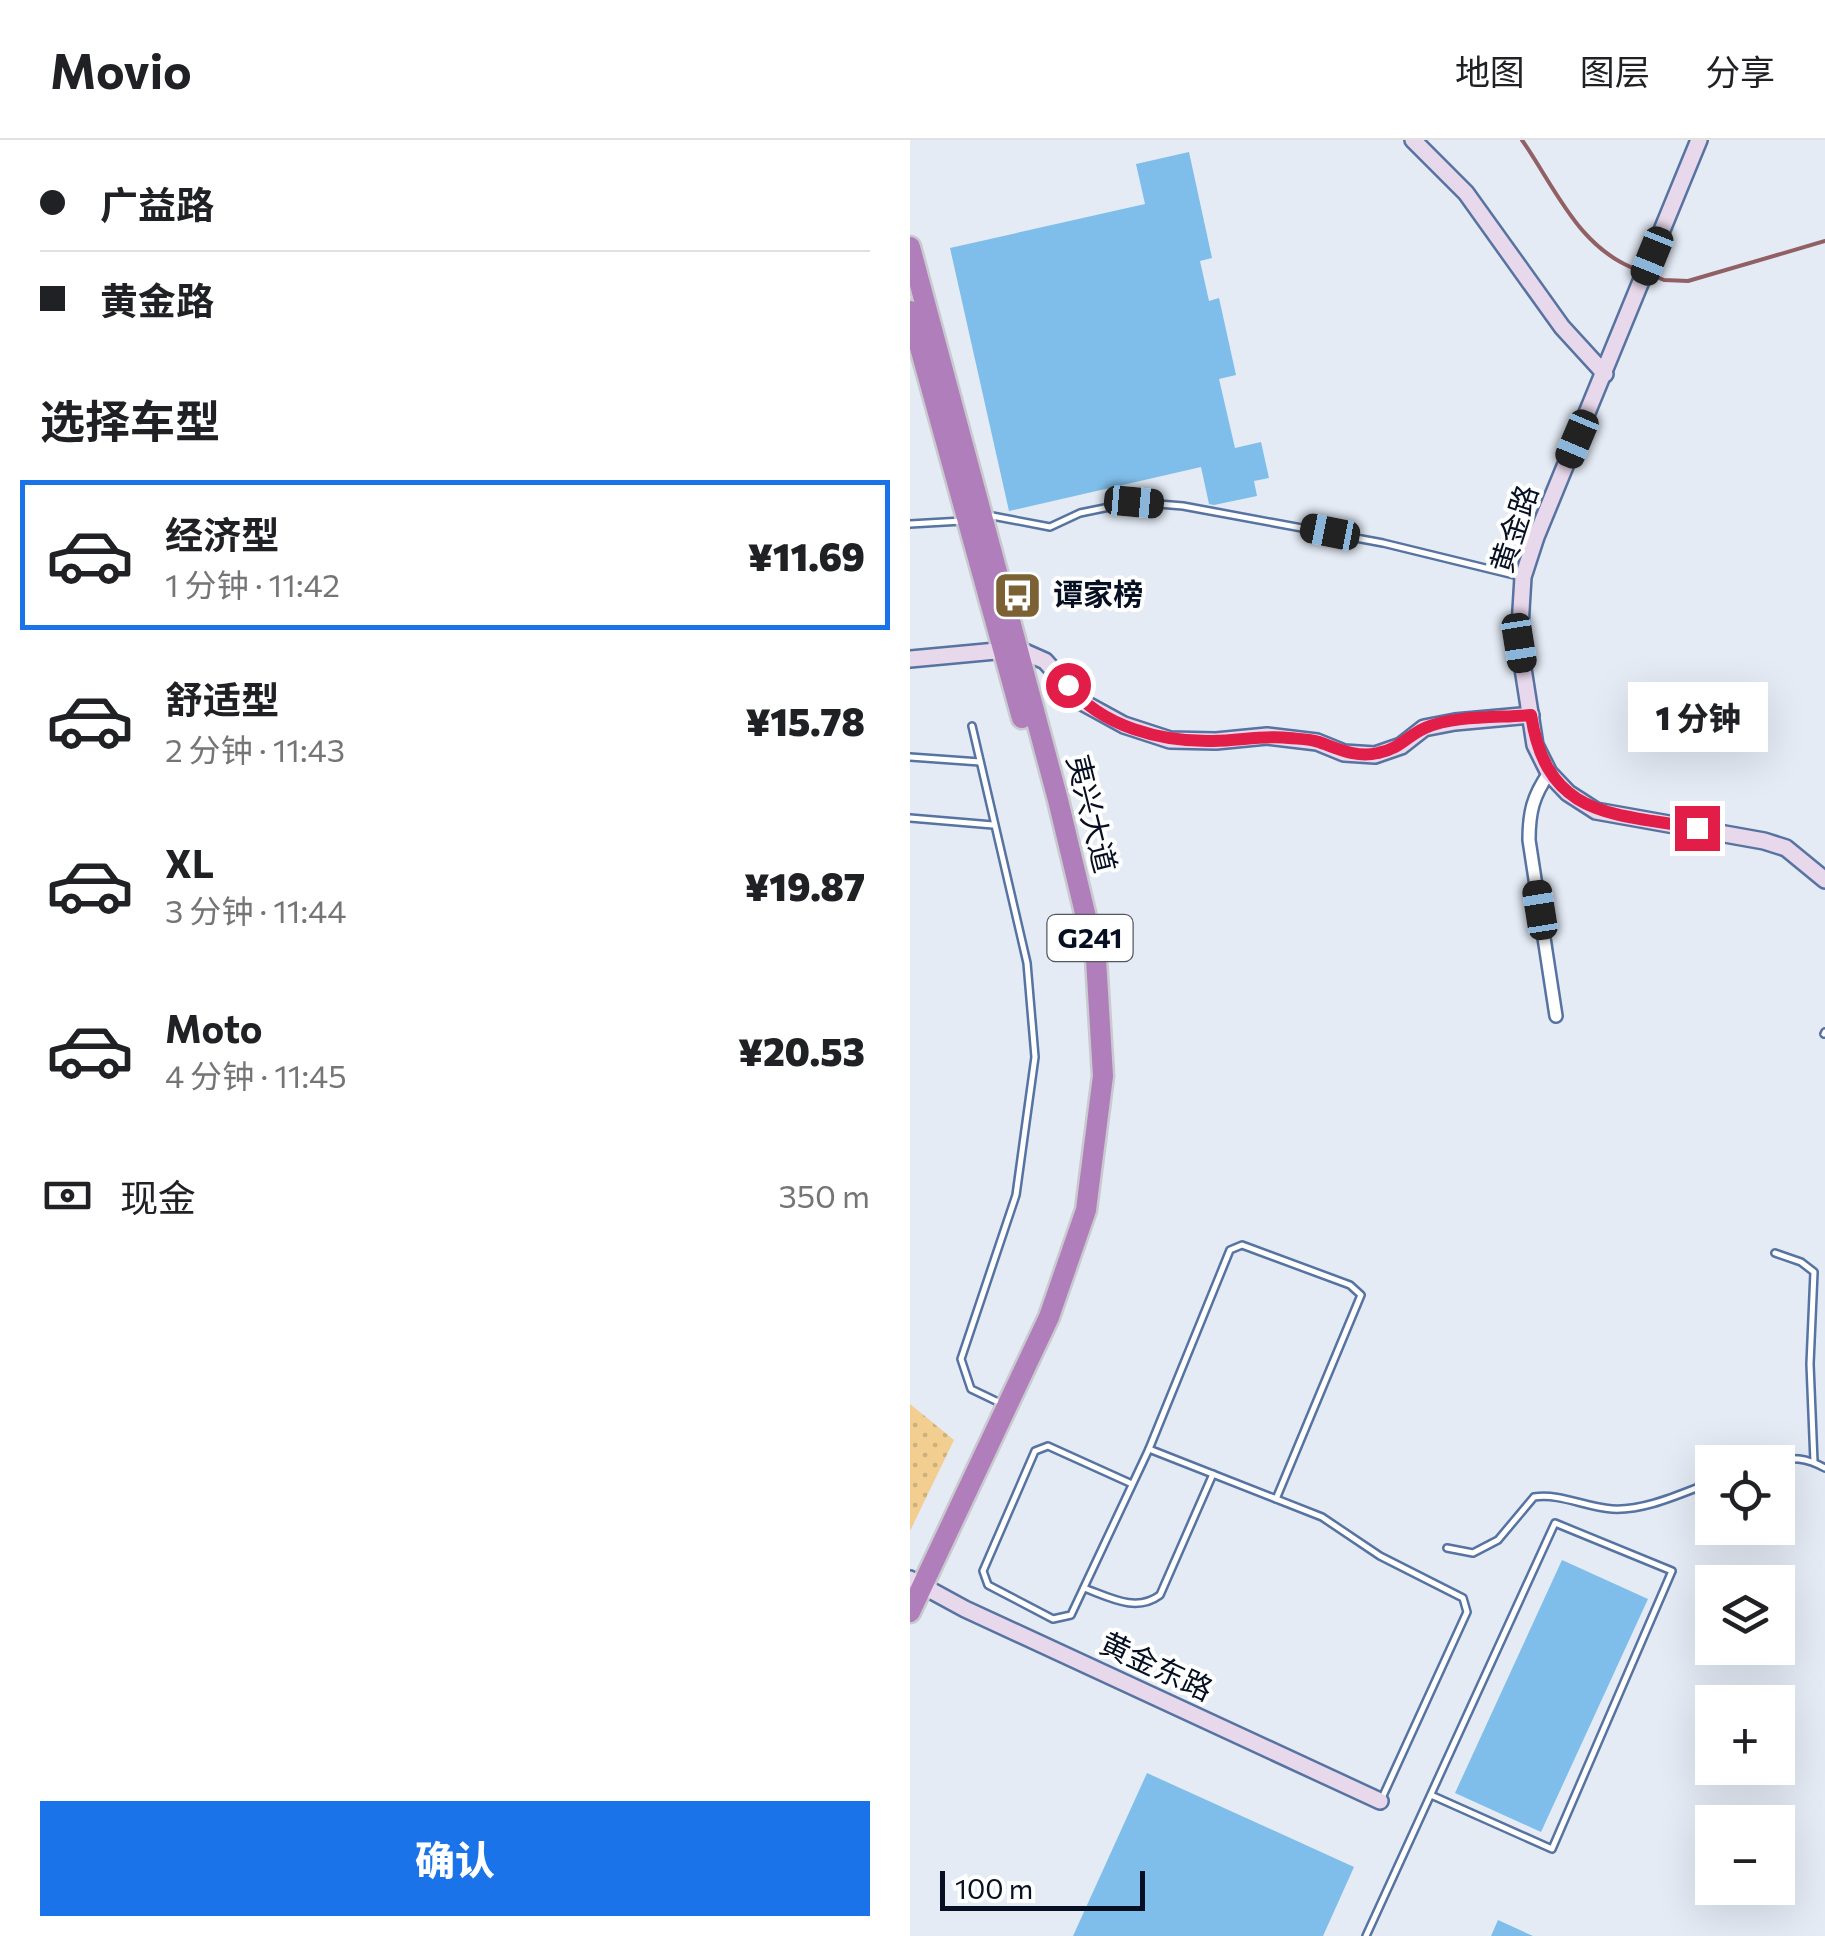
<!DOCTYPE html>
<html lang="zh">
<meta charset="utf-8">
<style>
:root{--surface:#fff;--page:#f2f2f2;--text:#202124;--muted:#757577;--line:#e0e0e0;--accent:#1a73e8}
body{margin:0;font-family:Commissioner,"Noto Sans SC",sans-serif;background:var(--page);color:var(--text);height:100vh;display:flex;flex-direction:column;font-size:38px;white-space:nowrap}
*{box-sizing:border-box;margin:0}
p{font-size:32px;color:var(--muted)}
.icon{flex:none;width:55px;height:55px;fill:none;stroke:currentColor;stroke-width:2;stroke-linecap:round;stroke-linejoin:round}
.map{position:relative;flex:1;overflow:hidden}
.details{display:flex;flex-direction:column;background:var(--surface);width:910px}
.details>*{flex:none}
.guide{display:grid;align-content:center;height:220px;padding:0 40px;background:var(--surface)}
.buttons{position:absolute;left:785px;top:1305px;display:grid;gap:20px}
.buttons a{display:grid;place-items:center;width:100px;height:100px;border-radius:0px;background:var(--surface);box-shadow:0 10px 40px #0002;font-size:50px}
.scale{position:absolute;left:30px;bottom:25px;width:205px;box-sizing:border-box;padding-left:10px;border:5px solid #061022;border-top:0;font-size:28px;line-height:35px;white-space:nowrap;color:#061022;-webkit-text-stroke:8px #fff;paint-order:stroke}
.end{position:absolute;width:45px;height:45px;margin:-22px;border:12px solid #e11d48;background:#fff;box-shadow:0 0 0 5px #fff}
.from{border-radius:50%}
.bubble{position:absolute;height:70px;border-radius:0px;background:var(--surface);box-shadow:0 10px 40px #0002;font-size:32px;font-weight:800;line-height:70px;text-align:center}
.car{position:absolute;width:30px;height:60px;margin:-30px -15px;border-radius:12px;box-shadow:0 0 8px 2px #0007;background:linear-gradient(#222 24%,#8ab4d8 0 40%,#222 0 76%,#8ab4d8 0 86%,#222 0)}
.guide b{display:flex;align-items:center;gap:35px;height:95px;font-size:38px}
.guide b+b{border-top:2px solid var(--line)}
.guide i{width:25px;height:25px;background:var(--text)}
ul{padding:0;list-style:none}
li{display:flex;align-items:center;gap:30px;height:150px;margin:0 20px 15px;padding:0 20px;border:5px solid transparent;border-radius:0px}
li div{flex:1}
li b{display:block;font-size:38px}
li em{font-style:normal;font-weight:800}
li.current{border-color:var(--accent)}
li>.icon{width:90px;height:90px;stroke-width:1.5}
h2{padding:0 40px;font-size:45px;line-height:120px}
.pay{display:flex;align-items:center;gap:25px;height:110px;padding:0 40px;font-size:38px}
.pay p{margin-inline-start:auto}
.action{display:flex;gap:20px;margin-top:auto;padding:20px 40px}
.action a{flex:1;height:115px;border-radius:0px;background:var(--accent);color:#fff;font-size:40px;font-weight:800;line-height:115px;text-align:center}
header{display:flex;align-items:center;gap:60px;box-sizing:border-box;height:140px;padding:0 50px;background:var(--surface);border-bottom:2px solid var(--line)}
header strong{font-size:48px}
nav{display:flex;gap:55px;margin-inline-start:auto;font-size:35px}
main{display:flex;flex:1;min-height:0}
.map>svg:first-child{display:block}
.park{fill:url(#park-dots)}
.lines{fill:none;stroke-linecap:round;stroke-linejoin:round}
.stream{stroke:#906064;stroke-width:4}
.building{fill:#7fbeea}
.lane-casing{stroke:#5673a1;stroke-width:10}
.street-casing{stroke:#5673a1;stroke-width:16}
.secondary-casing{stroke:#5673a1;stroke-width:20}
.highway-casing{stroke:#c8cace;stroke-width:25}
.lane{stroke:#fff;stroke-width:5}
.street{stroke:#fff;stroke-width:11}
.secondary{stroke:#e8d8eb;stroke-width:15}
.highway{stroke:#b17ebc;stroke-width:20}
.route{stroke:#e11d48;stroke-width:12}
.labels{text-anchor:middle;stroke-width:8;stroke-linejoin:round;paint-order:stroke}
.shield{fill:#fff;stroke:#515864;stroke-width:2.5}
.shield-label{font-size:28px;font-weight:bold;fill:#061022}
.street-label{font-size:30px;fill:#061022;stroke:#fff}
.poi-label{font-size:30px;font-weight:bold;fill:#061022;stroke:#fff;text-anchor:start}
</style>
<header>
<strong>Movio</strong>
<nav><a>地图</a><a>图层</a><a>分享</a></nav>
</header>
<main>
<section class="details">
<div class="guide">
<b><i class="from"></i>广益路</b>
<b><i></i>黄金路</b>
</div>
<h2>选择车型</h2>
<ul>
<li class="current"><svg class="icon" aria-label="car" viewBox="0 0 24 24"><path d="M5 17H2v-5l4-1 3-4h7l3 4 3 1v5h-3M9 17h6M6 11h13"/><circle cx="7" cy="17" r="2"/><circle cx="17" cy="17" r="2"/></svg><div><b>经济型</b><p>1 分钟 · 11:42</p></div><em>¥11.69</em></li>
<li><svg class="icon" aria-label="car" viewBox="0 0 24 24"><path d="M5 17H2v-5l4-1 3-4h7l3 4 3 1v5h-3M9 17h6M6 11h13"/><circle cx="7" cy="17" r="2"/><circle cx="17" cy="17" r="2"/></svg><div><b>舒适型</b><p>2 分钟 · 11:43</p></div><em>¥15.78</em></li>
<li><svg class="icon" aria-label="car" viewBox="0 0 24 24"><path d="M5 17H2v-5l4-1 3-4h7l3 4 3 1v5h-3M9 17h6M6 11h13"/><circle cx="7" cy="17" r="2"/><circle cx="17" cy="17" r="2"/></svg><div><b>XL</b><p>3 分钟 · 11:44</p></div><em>¥19.87</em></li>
<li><svg class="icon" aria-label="car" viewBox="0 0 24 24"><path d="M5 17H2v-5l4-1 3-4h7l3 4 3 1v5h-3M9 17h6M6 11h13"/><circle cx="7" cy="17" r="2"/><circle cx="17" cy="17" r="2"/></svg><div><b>Moto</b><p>4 分钟 · 11:45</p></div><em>¥20.53</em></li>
</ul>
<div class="pay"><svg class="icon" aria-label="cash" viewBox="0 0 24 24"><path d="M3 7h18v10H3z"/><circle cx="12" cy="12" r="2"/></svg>现金<p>350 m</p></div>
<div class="action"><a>确认</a></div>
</section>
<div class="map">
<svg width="915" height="1796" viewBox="0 0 915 1796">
<defs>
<pattern id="park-dots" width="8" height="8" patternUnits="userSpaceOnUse" patternTransform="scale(2.5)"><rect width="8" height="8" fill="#f2ce90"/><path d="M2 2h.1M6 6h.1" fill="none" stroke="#ceb07c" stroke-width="1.8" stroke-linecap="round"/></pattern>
</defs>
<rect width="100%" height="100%" fill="#e4ebf5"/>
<path class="park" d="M0 1264 44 1300 0 1391Z"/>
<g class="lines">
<g class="stream">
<path d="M612 0C646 49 669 109 728 130"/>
<path d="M737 133 754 140 778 141 915 101"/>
</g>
</g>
<g class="building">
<path d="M279 12 302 118 290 121 299 161 309 158 326 235 309 239 325 308 351 302 359 338 344 341 347 356 304 365 299 364 291 327 99 371 40 108 235 64 226 24Z"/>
<path d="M652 1420 738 1459 631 1692 545 1653Z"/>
<path d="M237 1633 444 1727 413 1796H163Z"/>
<path d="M588 1780 623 1796H581Z"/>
</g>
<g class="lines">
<defs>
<g id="lane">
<path d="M77 375 140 387 170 373 224 362 273 366 473 403 608 436"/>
<path d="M0 384 52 381"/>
<path d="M62 586 117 823 125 917 106 1055 51 1219 61 1249 86 1261"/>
<path d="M0 617 70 622"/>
<path d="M0 678 83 685"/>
<path d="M914 894 915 892"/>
<path d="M865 1113 891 1122 904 1132 900 1224 904 1322"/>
<path d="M239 1309 412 1377 470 1416 553 1458 557 1472 472 1658"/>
<path d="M861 1322C881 1316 897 1318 915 1328"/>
<path d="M222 1344 138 1306 125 1311 73 1431 78 1445 143 1479 161 1475 239 1309 320 1110 332 1105 440 1145 451 1155 366 1359"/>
<path d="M537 1408 563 1413 588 1400 624 1357C650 1353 675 1367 702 1369 735 1371 772 1353 802 1342"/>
<path d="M174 1448C199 1457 226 1473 250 1455L303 1334"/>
<path d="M456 1796 645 1383 762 1431 642 1709 521 1655"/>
</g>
<path id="street" d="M639 633C623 656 619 672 619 700L646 876"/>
<g id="secondary">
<path d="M503 0 556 53 652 187 695 234"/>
<path d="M789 0 626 397 613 437 609 503 625 605 639 633 658 653 686 671 854 701 876 708 915 740"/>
<path d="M0 519 108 509 135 521 172 562 214 585 260 600 306 601 357 596 407 602 434 613 465 615 491 606 514 588 545 582 621 575"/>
<path d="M0 1439 55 1469 470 1661"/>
</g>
<g id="highway">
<path d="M0 107 148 660 186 819 193 936 176 1070 139 1177 0 1472"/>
<path d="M0 171 112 578"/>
</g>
</defs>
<use href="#lane" class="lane-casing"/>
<use href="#street" class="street-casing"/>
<use href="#secondary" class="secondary-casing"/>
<use href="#highway" class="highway-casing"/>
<use href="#lane" class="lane"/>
<use href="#street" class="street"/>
<use href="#secondary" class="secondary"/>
<use href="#highway" class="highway"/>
</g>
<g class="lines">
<path class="route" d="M158 545C192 587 251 602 303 601 329 601 353 595 379 598 389 599 400 599 409 602 429 609 446 618 468 613 490 609 497 596 515 588 545 575 588 578 621 575 637 678 701 673 787 688"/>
</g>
<defs>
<symbol id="bus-square" viewBox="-11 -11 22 22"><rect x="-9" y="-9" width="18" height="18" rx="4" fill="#7b6133" stroke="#fff"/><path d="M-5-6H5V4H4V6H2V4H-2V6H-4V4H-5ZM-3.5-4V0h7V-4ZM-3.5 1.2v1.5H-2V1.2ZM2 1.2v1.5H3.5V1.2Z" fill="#fff"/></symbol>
</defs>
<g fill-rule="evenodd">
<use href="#bus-square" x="80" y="428" width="55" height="55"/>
</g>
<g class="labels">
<rect class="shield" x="137.5" y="775" width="85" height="46" rx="8"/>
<g class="shield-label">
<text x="180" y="808">G241</text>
</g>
<g class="street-label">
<text transform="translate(605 389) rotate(-72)" y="10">黄金路</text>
<text transform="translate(181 674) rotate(76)" y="10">夷兴大道</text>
<text transform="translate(246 1527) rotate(25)" y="10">黄金东路</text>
</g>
<g class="poi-label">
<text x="143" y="465">谭家榜</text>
</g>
</g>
</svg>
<div class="buttons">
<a><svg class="icon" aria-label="locate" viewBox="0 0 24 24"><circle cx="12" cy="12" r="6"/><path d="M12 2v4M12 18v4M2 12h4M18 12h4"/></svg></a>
<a><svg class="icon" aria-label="layers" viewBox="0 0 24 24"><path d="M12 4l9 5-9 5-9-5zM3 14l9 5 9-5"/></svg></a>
<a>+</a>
<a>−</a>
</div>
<div class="scale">100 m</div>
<i class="end from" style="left:158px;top:545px"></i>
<i class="end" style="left:787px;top:688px"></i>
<div class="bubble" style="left:718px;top:542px;width:140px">1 分钟</div>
<i class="car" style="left:742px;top:116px;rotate:202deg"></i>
<i class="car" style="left:667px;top:299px;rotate:203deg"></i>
<i class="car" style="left:224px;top:362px;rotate:95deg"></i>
<i class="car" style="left:420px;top:392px;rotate:281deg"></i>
<i class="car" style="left:609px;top:503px;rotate:171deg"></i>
<i class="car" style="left:630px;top:770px;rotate:351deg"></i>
</div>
</main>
